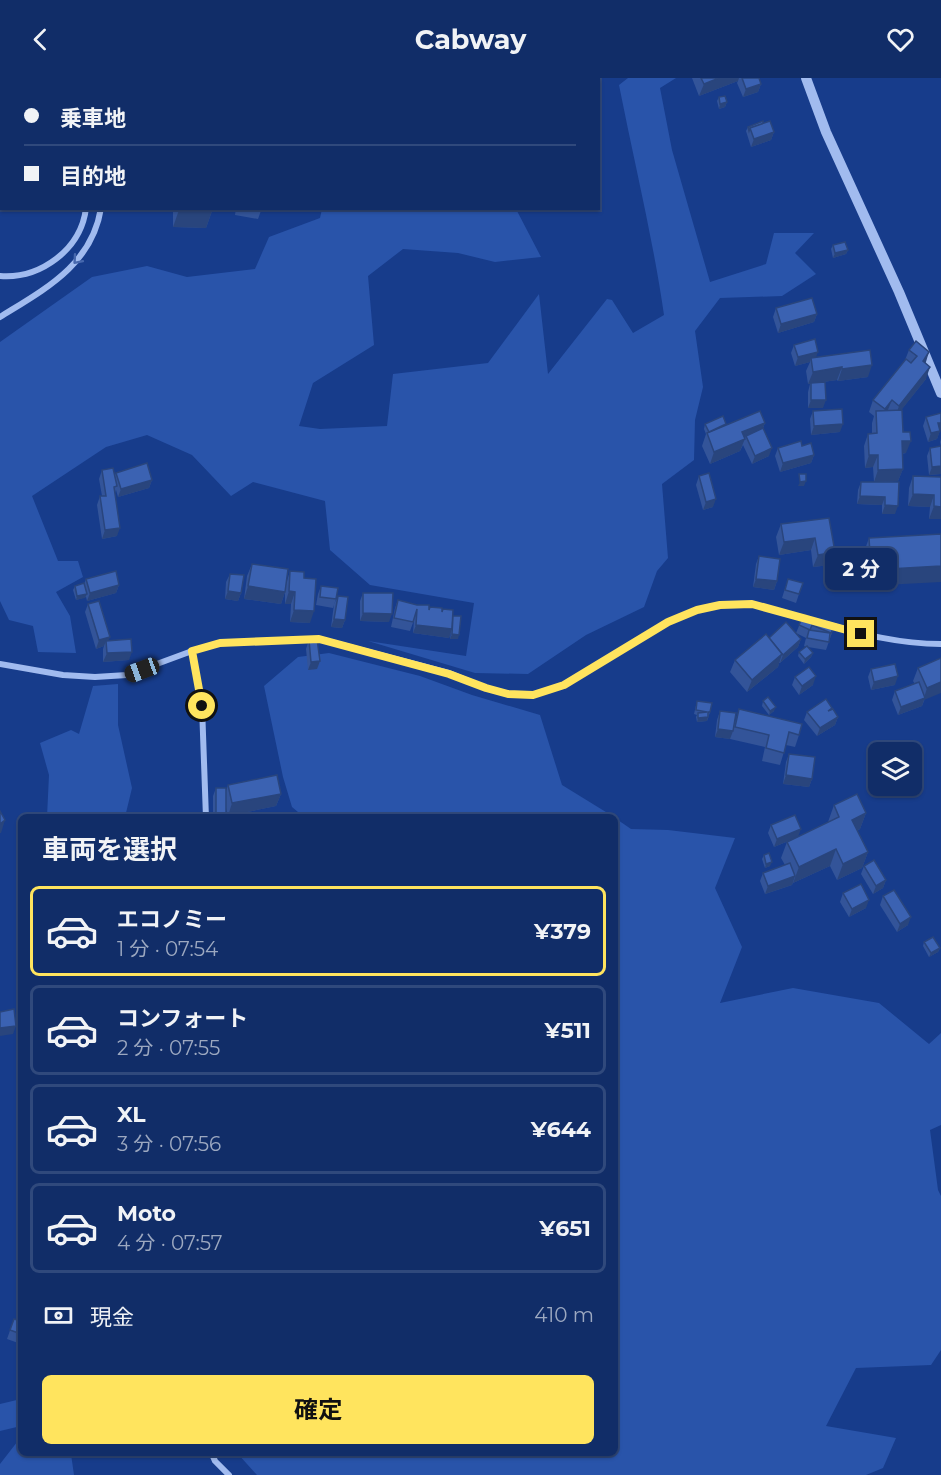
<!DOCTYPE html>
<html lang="ja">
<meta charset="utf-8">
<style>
:root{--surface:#112d68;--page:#1a356e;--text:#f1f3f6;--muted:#9ca8c0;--line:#30497c;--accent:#ffe45e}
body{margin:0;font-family:Montserrat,"Noto Sans JP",sans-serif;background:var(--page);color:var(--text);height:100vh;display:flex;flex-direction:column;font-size:22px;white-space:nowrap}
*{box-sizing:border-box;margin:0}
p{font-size:20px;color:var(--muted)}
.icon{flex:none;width:33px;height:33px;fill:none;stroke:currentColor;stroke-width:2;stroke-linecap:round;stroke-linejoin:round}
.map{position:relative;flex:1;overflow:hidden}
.panel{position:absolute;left:18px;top:736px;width:600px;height:642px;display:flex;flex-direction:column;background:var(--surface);border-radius:9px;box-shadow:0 2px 4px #0004,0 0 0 2px var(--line)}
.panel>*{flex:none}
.hud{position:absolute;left:0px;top:0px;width:600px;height:132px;box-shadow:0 2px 4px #0004,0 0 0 2px var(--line);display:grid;align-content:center;height:132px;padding:0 24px;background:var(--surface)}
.fabs{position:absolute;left:868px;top:664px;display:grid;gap:12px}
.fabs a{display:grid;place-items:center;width:54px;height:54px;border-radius:9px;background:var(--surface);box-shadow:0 2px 4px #0004,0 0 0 2px var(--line);font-size:30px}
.end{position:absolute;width:27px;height:27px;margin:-14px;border:8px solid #ffe45e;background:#111;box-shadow:0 0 0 3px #111}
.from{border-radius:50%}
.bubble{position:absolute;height:42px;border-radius:9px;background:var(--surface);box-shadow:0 2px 4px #0004,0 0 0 2px var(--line);font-size:20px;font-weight:700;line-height:42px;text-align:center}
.car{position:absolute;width:18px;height:36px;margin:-18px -9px;border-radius:8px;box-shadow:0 0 4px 2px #0007;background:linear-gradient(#222 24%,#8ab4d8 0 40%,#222 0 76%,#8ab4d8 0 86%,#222 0)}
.hud b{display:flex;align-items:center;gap:21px;height:57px;font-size:22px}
.hud b+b{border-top:2px solid var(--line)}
.hud i{width:15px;height:15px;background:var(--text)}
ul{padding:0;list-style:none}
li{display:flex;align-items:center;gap:18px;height:90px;margin:0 12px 9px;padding:0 12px;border:3px solid var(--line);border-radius:9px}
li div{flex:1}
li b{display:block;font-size:22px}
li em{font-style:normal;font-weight:700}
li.on{border-color:var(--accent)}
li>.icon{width:54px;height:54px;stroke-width:1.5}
h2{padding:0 24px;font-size:27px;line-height:72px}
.pay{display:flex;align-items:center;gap:15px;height:66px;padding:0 24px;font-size:22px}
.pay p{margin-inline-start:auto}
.action{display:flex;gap:12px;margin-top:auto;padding:12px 24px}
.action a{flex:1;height:69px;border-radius:9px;background:var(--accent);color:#111;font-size:24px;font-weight:700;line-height:69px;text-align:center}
header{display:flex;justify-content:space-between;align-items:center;height:78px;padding:0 24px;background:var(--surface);font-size:27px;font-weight:700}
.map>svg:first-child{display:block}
.green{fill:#2954aa}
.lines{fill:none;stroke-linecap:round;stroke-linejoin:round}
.minor{stroke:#a1bbef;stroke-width:6}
.tertiary{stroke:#a1bbef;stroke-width:10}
.wall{fill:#335499}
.shaded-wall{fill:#29457d}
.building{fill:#3b62b2;stroke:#29457d;stroke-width:1.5}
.oneway{stroke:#4768ae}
.route{stroke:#ffe45e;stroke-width:8}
</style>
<header><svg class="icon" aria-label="back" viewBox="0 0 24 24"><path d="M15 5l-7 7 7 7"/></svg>Cabway<svg class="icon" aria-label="heart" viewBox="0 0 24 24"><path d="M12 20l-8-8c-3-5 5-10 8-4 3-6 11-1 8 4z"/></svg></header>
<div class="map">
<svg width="941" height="1397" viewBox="0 0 941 1397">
<rect width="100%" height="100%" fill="#173c8b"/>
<g class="green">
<path d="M628 0H676L660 10 672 72 710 204 766 186 774 155H814L795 175 816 196 782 218 720 220 695 253 703 309 695 342 694 382 662 406 668 480 657 493 644 529 586 557 528 596 475 595 368 563 466 578 474 525 370 507 330 472 325 423 253 404 231 418 192 377 147 357 106 369 32 418 58 483H78L83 499 56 514 70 538 76 575 38 574 33 548 9 542 0 523V264L92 199 147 188 187 199 255 191 269 159 320 140 322 131H516L541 179 495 184 458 175 403 171 368 198 374 267 313 305 299 348 320 351 387 348 393 296 488 285 539 216 548 296 607 221 612 222 633 255 664 237C653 160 634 84 619 7Z"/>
<path d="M329 575 420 598 472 617 540 637 562 707 614 739H304L292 729 283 699 264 608 298 579Z"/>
<path d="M118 606V647L132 710 125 739H47L49 697 40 665 71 652 79 656 93 608Z"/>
<path d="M615 740 631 751 668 752 735 760 715 810 742 869 720 925 793 910 879 925 929 966 941 955V1047L930 1052 938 1112 941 1118V1272L931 1287 856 1290 826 1348 896 1360 883 1390 866 1397H257L238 1376H615Z"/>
<path d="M21 1321V1348L0 1353V1326Z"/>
<path d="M21 1359V1376H71L74 1397H0V1386Z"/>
</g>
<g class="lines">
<g class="minor">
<path d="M0 78 2 77"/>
<path d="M0 92 2 91"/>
<path d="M0 198C40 201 81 172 86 130"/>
<path d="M0 239C45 211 92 187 101 130"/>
<path d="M822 545C861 556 900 566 941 566"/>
<path d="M192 573 202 628 206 740"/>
<path d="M0 586 63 597 95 599 127 597 192 573 220 565 319 561 449 595 486 610 508 616 533 617 564 607 668 544 697 532 720 527 752 526 809 542"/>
<path d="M212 1376 215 1383 229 1397"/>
</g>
<g class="tertiary">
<path d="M49 0 50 2"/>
<path d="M806 0 826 54 899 214 941 315"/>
<path d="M183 2 186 0"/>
</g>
</g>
<g class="wall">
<path d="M692 0H759L761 6 758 14 743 19 737 5 738 3 699 18Z"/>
<path d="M719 19 727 24 725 29 719 31 717 23Z"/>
<path d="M763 46 774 54 771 62 751 69 746 53 748 49Z"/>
<path d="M173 130H212V133L206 150 173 149Z"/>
<path d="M236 130H262L258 141 235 137Z"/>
<path d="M833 167 848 172 846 176 833 180 831 171Z"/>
<path d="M776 230 817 236 814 244 778 255 773 239Z"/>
<path d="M794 267 816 280 868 299 838 303 837 302 816 305 823 330H808V314L810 306H808L806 293 810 284 795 288 791 275Z"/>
<path d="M909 272 925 285 926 301 901 332 906 375 902 376 903 391 898 403 886 404 895 436H882V427L857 426 858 412 861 404H874L873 389 865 390 864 368 868 356 872 355V345L874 338 869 334 873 322 905 282Z"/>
<path d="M813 333 840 354 811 357 810 341Z"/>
<path d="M926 339 940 352 937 361 928 364 923 348Z"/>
<path d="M765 345 763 350 769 378 752 386 743 367 740 373 710 386 702 368 706 356 704 351 705 346 726 347Z"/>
<path d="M941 361V396L929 397 927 378 930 370 941 368 940 364Z"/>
<path d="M802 368 814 377 811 385 780 394 775 378 778 370Z"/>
<path d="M102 392 115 397 116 395 152 402 149 410 118 419 116 412 115 415 117 458 102 461 97 427 100 418H102L99 401Z"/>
<path d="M699 398 713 429 703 432 696 407Z"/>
<path d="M913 398 941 399V441H929L930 429 908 428 909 410Z"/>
<path d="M829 440 830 487 813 489 811 472 779 477 776 459 781 446Z"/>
<path d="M941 456 865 508 863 477 869 460Z"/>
<path d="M759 478 777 503 774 512 753 509 756 486Z"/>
<path d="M252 486 287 503 290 493 304 500 310 545 290 544 291 526H285V514L281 526 244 521 247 498Z"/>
<path d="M230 496 241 515 238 523 225 521 226 504Z"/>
<path d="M86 501 119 507 116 515 87 523 86 519 76 522 73 512 75 508 84 506Z"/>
<path d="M788 501 799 516 796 525 782 520Z"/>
<path d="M321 508 336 521 333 530 316 527 318 516Z"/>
<path d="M363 515 389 544 360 543V523Z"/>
<path d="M338 518 345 542 342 550 331 549 334 526Z"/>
<path d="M398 522 429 532 442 534 453 538 458 561H450L451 554 449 560 413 555 414 542 410 553 391 549 395 530Z"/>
<path d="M88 526 109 563 129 582 103 584V571L104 568 96 571 85 534Z"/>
<path d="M804 536 834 549 826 572 808 569 813 575 811 579 804 586 798 578 799 574 806 569 804 568 806 560 796 555 801 561 798 569 780 585H779L778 589 747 614 730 594 735 582 769 560 796 555Z"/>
<path d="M309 562 320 583 317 591 308 592 306 571Z"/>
<path d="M941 580 922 628 898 637 892 622 895 613 915 606 913 603 918 590Z"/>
<path d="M871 591 895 607 871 612 868 599Z"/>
<path d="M795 599 813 607 799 617 792 607Z"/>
<path d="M697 623 710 634 707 643 697 644 696 639 697 637 694 636Z"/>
<path d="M763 623 774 633 769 637 762 628Z"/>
<path d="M739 631 799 657 795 669 786 667 780 687 762 683 765 669 730 661 715 659 717 642 720 633 735 644Z"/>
<path d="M831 632 838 639 835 647 817 658 804 642 807 634Z"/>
<path d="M789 676 812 701 809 709 783 706 786 684Z"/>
<path d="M228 707 281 716 276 728 228 738 226 730V740H213V718L216 710 226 713Z"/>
<path d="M834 727 866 735 860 751 857 753 868 774 862 790 837 802 830 788 793 805V804L792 807 765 816 760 803 763 795 785 787 781 780 787 764 791 762 774 769 768 755 771 747 798 759 828 744Z"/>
<path d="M764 777 770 788 765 790 762 781Z"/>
<path d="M864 788 886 802 883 810 873 816 861 796Z"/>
<path d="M843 815 866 830 849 839 840 824Z"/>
<path d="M883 818 908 847 897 854 880 827Z"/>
<path d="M924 864 940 870 938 874 929 879 923 868Z"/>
<path d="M20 1233H21V1266L7 1261 14 1241 17 1242Z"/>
</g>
<g class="shaded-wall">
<path d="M719 0H739L738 3 699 18 704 6Z"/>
<path d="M761 6 758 14 743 19 746 11Z"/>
<path d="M727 24 725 29 719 31 720 26Z"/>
<path d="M2 40V53L0 54V41Z"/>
<path d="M774 54 771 62 751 69 754 61Z"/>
<path d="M179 132 212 133 206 150 173 149Z"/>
<path d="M848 172 846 176 833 180 835 175Z"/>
<path d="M817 236 814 244 778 255 781 246Z"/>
<path d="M818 274 815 282 811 280 810 284 795 288 798 279Z"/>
<path d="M929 274 925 287 923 283Z"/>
<path d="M872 287 868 299 838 303 842 291Z"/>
<path d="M842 289 837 302 808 306 813 294Z"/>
<path d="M930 289 926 301 895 340 899 328Z"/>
<path d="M811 322H826L823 330H808Z"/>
<path d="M892 322 887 334 880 343 885 331Z"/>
<path d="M765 345 760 357 746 358 740 373 710 386 714 374 742 354Z"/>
<path d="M938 345H941V352L935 354Z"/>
<path d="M843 346 840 354 811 357 814 348Z"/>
<path d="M940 353 937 361 928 364 931 355Z"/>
<path d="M902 363H911L906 375 897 376Z"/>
<path d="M772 370 769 378 752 386 755 378Z"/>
<path d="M814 377 811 385 780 394 783 385Z"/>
<path d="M869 377H878L873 389 865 390Z"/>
<path d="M941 388V396L929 397 932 389Z"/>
<path d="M903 391 898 403 874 404 878 392Z"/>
<path d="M152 402 149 410 118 419 121 411Z"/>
<path d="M806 403 804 408H798L800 404Z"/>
<path d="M913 416 934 417 930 429 908 428Z"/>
<path d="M860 418 885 419 882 427 857 426Z"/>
<path d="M716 421 713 429 703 432 706 424Z"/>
<path d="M885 427 898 428 895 436H882Z"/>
<path d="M934 428 941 429V441H929Z"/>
<path d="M120 450 117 458 102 461 105 452Z"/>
<path d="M815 460 811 472 779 477 784 464Z"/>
<path d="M835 474 830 487 813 489 818 477Z"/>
<path d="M941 488V504L865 508 871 492Z"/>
<path d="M756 501 777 503 774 512 753 509Z"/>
<path d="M119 507 116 515 87 523 90 515Z"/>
<path d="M248 508 285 514 281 526 244 521Z"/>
<path d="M228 513 241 515 238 523 225 521Z"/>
<path d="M289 513 295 514 291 526H285Z"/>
<path d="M87 516 85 520 76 522 77 518Z"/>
<path d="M294 532 314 533 310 545 290 544Z"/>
<path d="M363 535 392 536 389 544 360 543Z"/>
<path d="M334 541 345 542 342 550 331 549Z"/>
<path d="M416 547 452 551 449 560 413 555Z"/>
<path d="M452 556 459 557 458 561H450Z"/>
<path d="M110 559 107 567 106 563 104 568 96 571 99 562Z"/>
<path d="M801 561 798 569 780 585 783 577Z"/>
<path d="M132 574 129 582 103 584 107 575Z"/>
<path d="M813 575 811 579 804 586 805 581Z"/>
<path d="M782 576 778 589 747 614 752 602Z"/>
<path d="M320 583 317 591 308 592 311 584Z"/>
<path d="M816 598 813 607 799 617 802 608Z"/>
<path d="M898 598 895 607 871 612 874 604Z"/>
<path d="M941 604V615L924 622 922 628 898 637 901 629 924 620 927 610Z"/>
<path d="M776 629 774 633 769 637 770 633Z"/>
<path d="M708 639 707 643 697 644 698 640Z"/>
<path d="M838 639 835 647 817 658 820 650Z"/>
<path d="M718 651 733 653 730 661 715 659Z"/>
<path d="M786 697 812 701 809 709 783 706Z"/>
<path d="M281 716 276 728 228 738 232 725Z"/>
<path d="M866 735 860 751 846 758 852 742Z"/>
<path d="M5 742 1 755H0V746Z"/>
<path d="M801 751 798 759 774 769 777 761Z"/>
<path d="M836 771 830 788 793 805 799 789Z"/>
<path d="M868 774 862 790 837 802 843 786Z"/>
<path d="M772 784 770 788 765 790 766 786Z"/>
<path d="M795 798 792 807 765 816 768 808Z"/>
<path d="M886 802 883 810 873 816 876 808Z"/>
<path d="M869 822 866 830 849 839 852 831Z"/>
<path d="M911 839 908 847 897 854 900 846Z"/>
<path d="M940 870 938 874 929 879 931 875Z"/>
<path d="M16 948 13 956 0 958V950Z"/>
</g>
<g class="building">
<path d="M0 0H2L3 2H2V40L0 41Z"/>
<rect x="283" y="0" width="29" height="2"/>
<path d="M335 0H346V2H318Z"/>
<path d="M701 0H719L704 6Z"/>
<path d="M742 0H759L761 6 746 11Z"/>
<path d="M725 18 727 24 720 26 719 19Z"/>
<path d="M763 43V46L750 50 749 53 748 49Z"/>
<path d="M770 43 774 54 754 61 750 50Z"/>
<path d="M179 130H212V133L179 132Z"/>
<path d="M845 164 848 172 835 175 833 167Z"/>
<path d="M812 220 817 236 781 246 776 230Z"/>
<path d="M815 261 818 274 798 279 794 267Z"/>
<path d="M916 263 929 274 923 283 930 289 899 328 892 322 885 331 873 322 906 281 911 285 917 278 909 272Z"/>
<path d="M870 272 872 287 842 291V289L813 294 811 280Z"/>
<path d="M825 304 826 322H811V305Z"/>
<path d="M842 331 843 346 814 348 813 333Z"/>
<path d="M902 332 903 354H910L911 363H902L903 391 878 392V377H869L868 356 877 355 876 333Z"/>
<path d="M760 333 765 345 742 354 745 361 714 374 707 355Z"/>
<path d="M941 335V345H938L940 353 931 355 926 339Z"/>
<path d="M723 338 726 346 709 354 705 346Z"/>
<path d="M763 350 772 370 755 378 746 358Z"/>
<path d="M801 363 802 368 811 365 814 377 783 385 778 370Z"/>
<path d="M941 368V388L932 389 930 370Z"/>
<path d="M147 385 152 402 121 411 116 395Z"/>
<path d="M113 390 117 408 114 409 120 450 105 452 100 418H106L102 392Z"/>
<path d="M709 395 716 421 706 424 699 398Z"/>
<path d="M799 396H806V403L800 404Z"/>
<path d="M913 398 941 399V429L934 428V417L913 416Z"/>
<path d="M861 404H899L898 428 885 427V419L860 418Z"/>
<path d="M829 440 835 474 818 477 815 460 784 464 781 446Z"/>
<path d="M941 456V488L871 492 869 460Z"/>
<path d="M759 478 780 481 777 503 756 501Z"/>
<path d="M252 486 288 491 285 514 248 508Z"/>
<path d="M116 493 119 507 90 515 86 501Z"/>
<path d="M290 493 304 494V500L316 501 314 533 294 532 295 514 289 513Z"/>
<path d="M230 496 244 497 241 515 228 513Z"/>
<path d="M788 501 803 505 799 516 785 512Z"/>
<path d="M84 505 87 516 77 518 75 508Z"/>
<path d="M321 508 338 510 336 521 320 519Z"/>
<path d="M363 515H393L392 536 363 535Z"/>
<path d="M338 518 348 519 345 542 334 541Z"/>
<path d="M398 522 417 527H429V532L430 529 442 530V534L443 531 453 532 452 551 416 547 417 531 413 544 394 540Z"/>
<path d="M99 523 110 559 99 562 88 526Z"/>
<path d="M804 536 834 549 831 555 812 547 810 552 799 547Z"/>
<path d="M453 538H461L459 557 452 556Z"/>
<path d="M786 544 801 561 783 577 769 560Z"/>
<path d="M809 552 830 555 829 564 807 560Z"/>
<path d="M766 556 782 576 752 602 735 582Z"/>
<path d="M131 561 132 574 107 575 106 563Z"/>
<path d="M317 561 320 583 311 584 309 562Z"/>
<path d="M807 568 813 575 805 581 799 574Z"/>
<path d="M941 580V604L927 610 918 590Z"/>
<path d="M895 586 898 598 874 604 871 591Z"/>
<path d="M809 589 816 598 802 608 795 599Z"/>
<path d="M919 604 925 620 901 629 895 613Z"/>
<path d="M768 619 776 629 770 633 763 623Z"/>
<path d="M826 621 832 630 828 633 833 631 838 639 820 650 807 634Z"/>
<path d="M697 623 712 625 710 634H708V639L698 640V635L707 634 696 632Z"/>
<path d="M739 631 802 646 799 657 789 654 784 675 766 670 769 657 735 649Z"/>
<path d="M720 633 736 635 733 653 718 651Z"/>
<path d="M789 676 815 679 812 701 786 697Z"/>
<path d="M277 697 281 716 232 725 228 707Z"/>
<rect x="216" y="710" width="10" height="30"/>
<path d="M857 716 866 735 852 742 868 774 843 786 836 771 799 789 787 764 839 739 834 727Z"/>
<path d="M0 733 5 742 0 746Z"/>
<path d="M795 737 801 751 777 761 771 747Z"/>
<path d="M769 775 772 784 766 786 764 777Z"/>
<path d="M874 782 886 802 876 808 864 788Z"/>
<path d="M790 785 795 798 768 808 763 795Z"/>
<path d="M861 806 869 822 852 831 843 815Z"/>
<path d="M894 812 911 839 900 846 883 818Z"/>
<path d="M933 859 940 870 931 875 924 864Z"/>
<path d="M14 931 16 948 0 950V934Z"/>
<path d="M20 1233H21V1242L18 1241Z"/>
<path d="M14 1241 21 1243V1256L10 1252Z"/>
</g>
<defs><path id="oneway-chevron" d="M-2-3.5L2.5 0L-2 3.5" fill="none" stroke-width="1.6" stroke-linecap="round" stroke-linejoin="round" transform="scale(1.5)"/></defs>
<use class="oneway" href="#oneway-chevron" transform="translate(77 182) rotate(131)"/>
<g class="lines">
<path class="route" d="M202 628 192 573 220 565 319 561 449 596 486 610 508 616 533 617 564 607 668 544 697 532 720 527 752 526 861 556"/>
</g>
</svg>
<div class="fabs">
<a><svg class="icon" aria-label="layers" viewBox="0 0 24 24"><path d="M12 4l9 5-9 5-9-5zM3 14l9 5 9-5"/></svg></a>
</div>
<i class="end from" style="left:202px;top:628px"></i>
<i class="end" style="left:861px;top:556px"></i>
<div class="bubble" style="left:825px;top:470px;width:72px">2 分</div>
<i class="car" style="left:142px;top:592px;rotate:250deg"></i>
<div class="hud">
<b><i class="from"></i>乗車地</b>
<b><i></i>目的地</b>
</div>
<section class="panel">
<h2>車両を選択</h2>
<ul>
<li class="on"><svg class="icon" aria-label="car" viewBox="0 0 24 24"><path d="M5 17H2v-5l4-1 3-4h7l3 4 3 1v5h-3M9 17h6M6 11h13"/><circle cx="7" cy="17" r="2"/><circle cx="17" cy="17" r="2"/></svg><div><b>エコノミー</b><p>1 分 · 07:54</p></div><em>¥379</em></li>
<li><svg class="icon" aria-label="car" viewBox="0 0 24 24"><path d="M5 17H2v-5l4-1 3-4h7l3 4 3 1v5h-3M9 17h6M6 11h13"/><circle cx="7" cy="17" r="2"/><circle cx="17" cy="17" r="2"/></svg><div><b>コンフォート</b><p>2 分 · 07:55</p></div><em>¥511</em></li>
<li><svg class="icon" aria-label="car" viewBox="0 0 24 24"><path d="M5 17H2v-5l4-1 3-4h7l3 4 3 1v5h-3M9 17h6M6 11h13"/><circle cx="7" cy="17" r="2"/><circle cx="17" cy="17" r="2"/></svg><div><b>XL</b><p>3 分 · 07:56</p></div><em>¥644</em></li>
<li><svg class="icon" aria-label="car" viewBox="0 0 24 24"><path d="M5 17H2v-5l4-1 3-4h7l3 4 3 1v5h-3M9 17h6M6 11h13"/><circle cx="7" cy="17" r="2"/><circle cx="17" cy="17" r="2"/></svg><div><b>Moto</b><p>4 分 · 07:57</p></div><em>¥651</em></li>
</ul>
<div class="pay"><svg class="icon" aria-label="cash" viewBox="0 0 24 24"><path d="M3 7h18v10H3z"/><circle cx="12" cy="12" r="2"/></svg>現金<p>410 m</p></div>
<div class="action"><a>確定</a></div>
</section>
</div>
